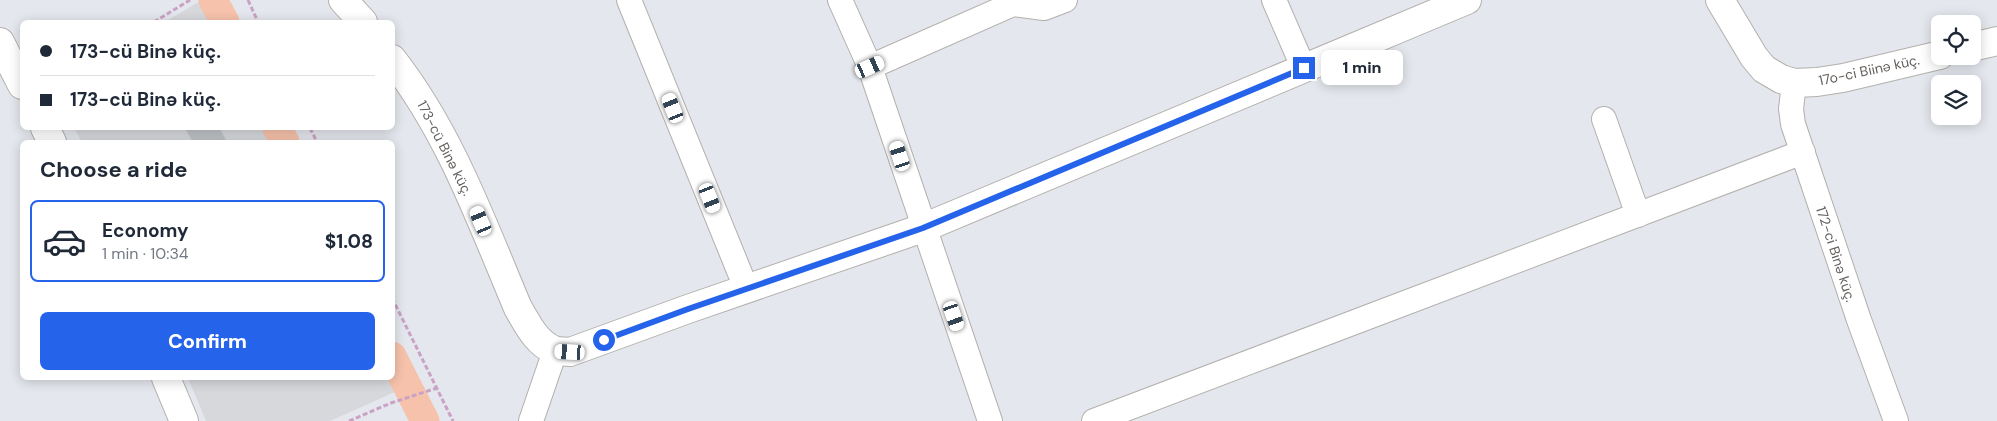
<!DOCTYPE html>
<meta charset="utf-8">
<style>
:root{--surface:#fff;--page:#f6f6f7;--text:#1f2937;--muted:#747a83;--line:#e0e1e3;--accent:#2563eb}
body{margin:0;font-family:"DM Sans",sans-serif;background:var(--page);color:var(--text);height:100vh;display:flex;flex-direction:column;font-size:19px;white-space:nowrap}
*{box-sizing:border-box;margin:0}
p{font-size:16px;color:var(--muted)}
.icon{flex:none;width:28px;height:28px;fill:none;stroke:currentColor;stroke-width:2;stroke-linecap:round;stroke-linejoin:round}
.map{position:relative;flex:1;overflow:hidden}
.sheet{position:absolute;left:20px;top:140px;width:375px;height:240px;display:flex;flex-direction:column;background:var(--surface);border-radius:8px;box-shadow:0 2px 12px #0003}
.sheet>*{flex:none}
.top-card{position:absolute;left:20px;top:20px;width:375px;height:110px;border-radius:8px;box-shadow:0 2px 12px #0003;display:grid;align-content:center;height:110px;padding:0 20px;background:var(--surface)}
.fabs{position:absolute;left:1931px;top:15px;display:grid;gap:10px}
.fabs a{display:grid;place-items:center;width:50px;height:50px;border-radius:8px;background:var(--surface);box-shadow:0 2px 12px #0003;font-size:25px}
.end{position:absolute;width:22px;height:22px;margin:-11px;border:6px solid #2563eb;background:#fff;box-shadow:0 0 0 2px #fff}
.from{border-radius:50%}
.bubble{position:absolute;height:35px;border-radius:8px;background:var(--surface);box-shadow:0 2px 12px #0003;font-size:16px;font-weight:800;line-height:35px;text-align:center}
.car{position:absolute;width:15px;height:30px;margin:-15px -8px;border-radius:6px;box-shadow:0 0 4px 1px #0007;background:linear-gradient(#fff 24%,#345 0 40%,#fff 0 76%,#345 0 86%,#fff 0)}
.top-card b{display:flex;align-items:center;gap:18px;height:48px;font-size:19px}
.top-card b+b{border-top:1px solid var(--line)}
.top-card i{width:12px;height:12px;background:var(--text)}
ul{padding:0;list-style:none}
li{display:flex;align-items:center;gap:15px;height:82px;margin:0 10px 8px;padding:0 10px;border:2px solid transparent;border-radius:8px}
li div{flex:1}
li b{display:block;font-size:19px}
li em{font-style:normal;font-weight:800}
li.active{border-color:var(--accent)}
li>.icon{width:45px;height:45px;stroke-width:1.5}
h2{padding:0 20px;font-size:22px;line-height:60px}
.button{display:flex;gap:10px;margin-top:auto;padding:10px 20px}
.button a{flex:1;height:58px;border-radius:8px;background:var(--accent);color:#fff;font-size:20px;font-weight:800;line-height:58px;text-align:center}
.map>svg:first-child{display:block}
.industrial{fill:#d7d8dc}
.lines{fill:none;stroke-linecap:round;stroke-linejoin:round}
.canal{stroke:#f7c2ab;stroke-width:29}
.building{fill:#bfc2c6;stroke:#c3c9d1}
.minor-casing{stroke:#b3b0ad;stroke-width:26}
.tertiary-casing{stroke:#b3b0ad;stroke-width:30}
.path{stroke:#caa2c4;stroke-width:3;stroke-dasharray:5 2.5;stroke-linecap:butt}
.minor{stroke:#fff;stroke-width:24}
.tertiary{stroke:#fff;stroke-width:28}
.route{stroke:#2563eb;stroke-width:6}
.labels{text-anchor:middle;stroke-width:4;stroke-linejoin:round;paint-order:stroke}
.street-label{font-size:14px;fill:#635f5c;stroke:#fff}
</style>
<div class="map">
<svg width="1997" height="421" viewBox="0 0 1997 421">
<rect width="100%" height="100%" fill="#e4e7ed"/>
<g class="industrial">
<path d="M200 1 211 22H165Z"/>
<path d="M74 128H263L271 142H82Z"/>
<path d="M188 378H388L395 392 330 421H206Z"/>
</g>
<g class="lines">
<g class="canal">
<path d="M213 0 225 22"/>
<path d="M277 128 285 142"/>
<path d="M392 356 425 421"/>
</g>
</g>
<path class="building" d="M185 128H219L227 142H193Z"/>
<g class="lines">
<defs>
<g id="minor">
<path d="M629 0 746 288"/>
<path d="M840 0 870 67 990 421"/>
<path d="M1274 0 1304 69"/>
<path d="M870 67 1013 4 1044 8 1065 0"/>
<path d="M1794 83 1791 109 1793 124 1859 320 1896 421"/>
<path d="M1604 119 1638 215"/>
<path d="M531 421 555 351"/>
<path d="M1094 421 1803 152"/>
</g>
<g id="tertiary">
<path d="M343 0 363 22"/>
<path d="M1720 0 1754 57 1764 69 1781 79 1794 83 1817 82 1843 78 1940 55"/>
<path d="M0 42 22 85"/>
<path d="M1972 47 1997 41"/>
<path d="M392 59C450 133 482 223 518 308 527 323 536 343 554 350 558 352 565 351 570 352L688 309 923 228 1467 0"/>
<path d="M45 128 52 142"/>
<path d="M166 378 184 421"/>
</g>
</defs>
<use href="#minor" class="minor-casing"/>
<use href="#tertiary" class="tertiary-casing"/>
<g class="path">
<path d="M248 0 258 22"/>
<path d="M154 22 190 0"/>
<path d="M310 128 317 142"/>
<path d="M392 298 453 421"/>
<path d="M349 421 391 403 437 388"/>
</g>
<use href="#minor" class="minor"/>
<use href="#tertiary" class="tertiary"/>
</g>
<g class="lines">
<path class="route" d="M604 340 688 309 923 228 1304 68"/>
</g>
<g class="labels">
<g class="street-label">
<text transform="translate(1869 70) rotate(-12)" y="5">17o-ci Biinə küç.</text>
<text transform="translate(445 148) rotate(63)" y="5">173-cü Binə küç.</text>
<text transform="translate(1836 254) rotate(72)" y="5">172-ci Binə küç.</text>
</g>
</g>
</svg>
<div class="fabs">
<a><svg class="icon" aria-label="locate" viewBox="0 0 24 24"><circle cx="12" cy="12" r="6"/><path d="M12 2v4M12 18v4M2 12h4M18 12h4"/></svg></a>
<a><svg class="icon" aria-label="layers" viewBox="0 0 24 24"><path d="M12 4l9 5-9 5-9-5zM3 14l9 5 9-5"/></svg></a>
</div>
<i class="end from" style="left:604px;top:340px"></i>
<i class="end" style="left:1304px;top:68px"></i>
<div class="bubble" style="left:1321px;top:50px;width:82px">1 min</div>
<i class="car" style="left:870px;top:67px;rotate:66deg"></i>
<i class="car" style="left:673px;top:108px;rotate:338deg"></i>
<i class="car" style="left:900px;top:156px;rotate:342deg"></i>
<i class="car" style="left:710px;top:198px;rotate:158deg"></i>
<i class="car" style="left:481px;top:221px;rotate:337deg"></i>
<i class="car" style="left:954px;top:316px;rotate:161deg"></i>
<i class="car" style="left:570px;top:352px;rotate:273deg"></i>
<div class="top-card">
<b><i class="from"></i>173-cü Binə küç.</b>
<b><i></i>173-cü Binə küç.</b>
</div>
<section class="sheet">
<h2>Choose a ride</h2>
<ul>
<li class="active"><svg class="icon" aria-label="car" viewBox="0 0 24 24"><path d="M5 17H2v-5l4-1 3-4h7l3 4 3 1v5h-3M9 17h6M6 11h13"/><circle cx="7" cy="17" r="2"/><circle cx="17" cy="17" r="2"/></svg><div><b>Economy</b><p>1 min · 10:34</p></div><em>$1.08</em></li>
</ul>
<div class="button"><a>Confirm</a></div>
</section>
</div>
